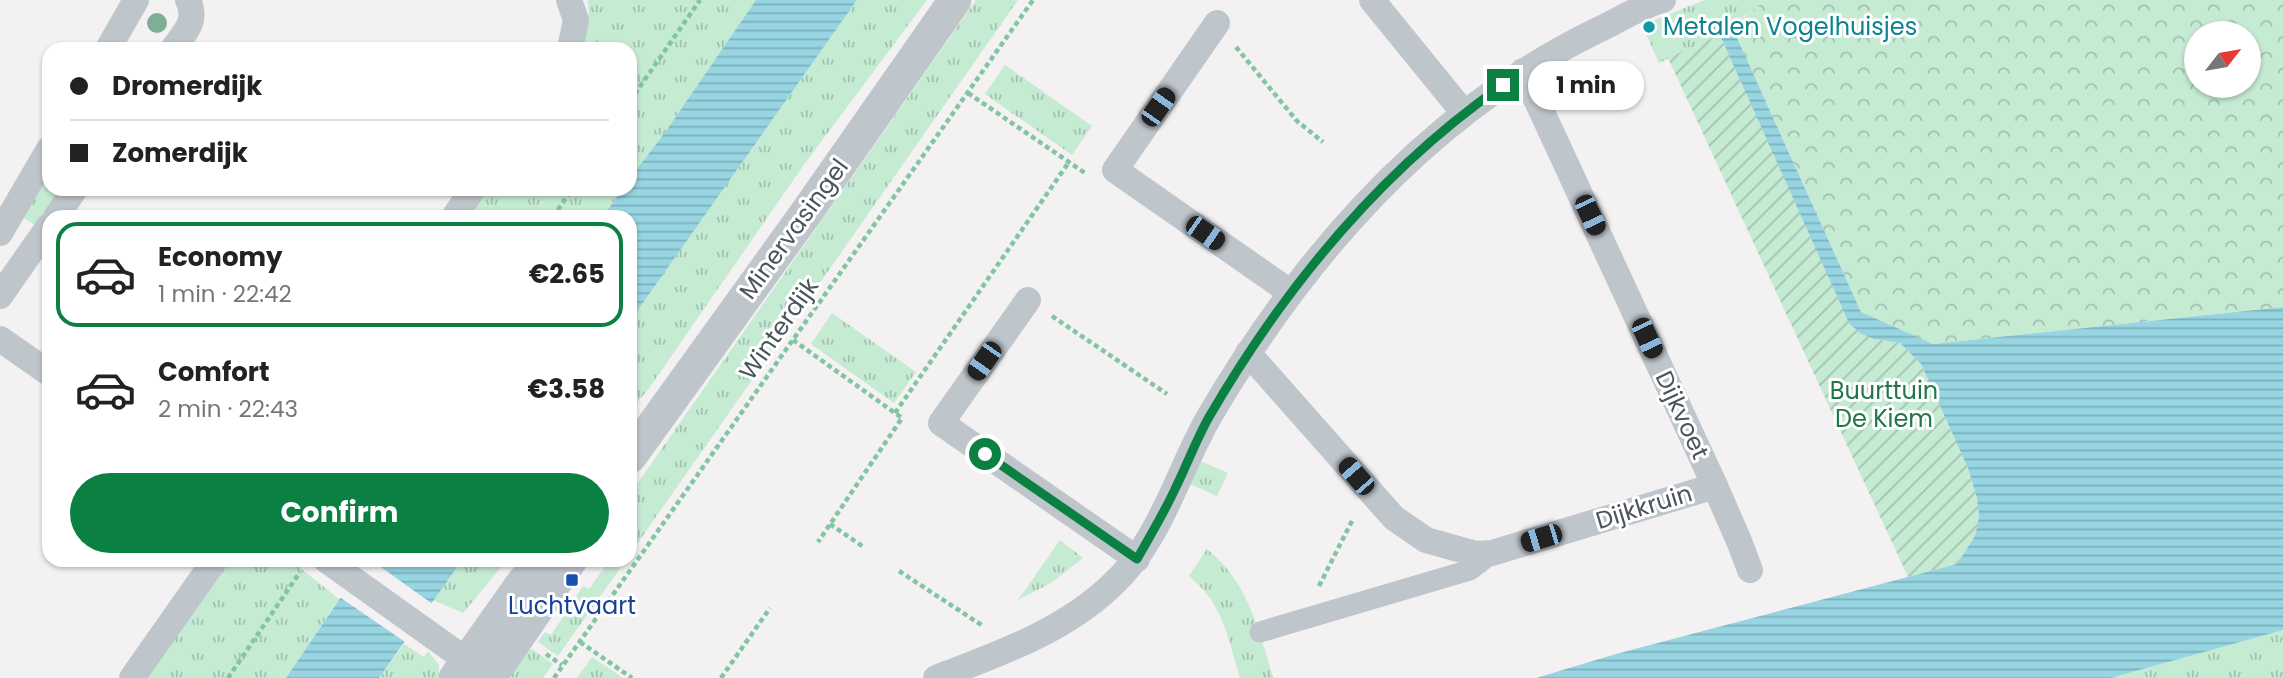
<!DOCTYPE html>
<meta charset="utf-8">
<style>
:root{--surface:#fff;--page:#f6f6f6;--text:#222;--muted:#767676;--line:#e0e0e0;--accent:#0b8043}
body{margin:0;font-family:Poppins,sans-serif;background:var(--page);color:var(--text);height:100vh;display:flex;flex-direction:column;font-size:26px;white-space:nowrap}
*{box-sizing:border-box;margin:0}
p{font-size:23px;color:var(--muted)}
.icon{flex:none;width:38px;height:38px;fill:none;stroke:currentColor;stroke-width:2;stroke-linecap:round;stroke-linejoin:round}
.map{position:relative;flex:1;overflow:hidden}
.drawer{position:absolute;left:42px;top:210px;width:595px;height:357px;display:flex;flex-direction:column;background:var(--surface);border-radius:21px;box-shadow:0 2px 5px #0004}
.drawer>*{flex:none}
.hud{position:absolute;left:42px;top:42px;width:595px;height:154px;border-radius:21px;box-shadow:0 2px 5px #0004;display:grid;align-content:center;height:154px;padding:0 28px;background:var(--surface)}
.needle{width:46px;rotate:59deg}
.fabs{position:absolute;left:2184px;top:21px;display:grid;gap:14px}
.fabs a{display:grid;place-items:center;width:77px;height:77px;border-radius:50%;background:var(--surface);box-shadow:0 2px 5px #0004;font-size:35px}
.end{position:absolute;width:32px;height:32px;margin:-16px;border:9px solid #0b8043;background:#fff;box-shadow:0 0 0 4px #fff}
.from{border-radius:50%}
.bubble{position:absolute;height:49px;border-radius:24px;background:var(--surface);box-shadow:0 2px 5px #0004;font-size:23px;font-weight:700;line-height:49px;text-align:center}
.car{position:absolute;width:21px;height:42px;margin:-21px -10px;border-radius:9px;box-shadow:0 0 5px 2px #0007;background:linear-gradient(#222 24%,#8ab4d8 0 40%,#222 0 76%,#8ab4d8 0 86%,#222 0)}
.hud b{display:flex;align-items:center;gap:24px;height:66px;font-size:26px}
.hud b+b{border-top:2px solid var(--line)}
.hud i{width:18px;height:18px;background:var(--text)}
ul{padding:12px 0 0;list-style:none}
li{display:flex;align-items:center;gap:21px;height:105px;margin:0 14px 10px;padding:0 14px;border:4px solid transparent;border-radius:21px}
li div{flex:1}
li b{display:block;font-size:26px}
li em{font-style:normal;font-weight:700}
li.selected{border-color:var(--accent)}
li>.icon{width:63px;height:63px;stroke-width:1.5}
.action{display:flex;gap:14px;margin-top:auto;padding:14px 28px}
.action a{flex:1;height:80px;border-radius:42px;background:var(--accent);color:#fff;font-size:28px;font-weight:700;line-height:80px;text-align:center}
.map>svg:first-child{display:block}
.grass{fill:url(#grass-tufts)}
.forest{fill:url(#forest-crowns);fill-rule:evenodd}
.garden{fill:url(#garden-furrows)}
.water{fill:url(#water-rules)}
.pier{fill:#f3f1f1}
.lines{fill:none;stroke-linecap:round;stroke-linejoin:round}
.path{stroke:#81c5a2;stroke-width:4.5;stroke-dasharray:5 3.5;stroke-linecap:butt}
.pedestrian{stroke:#bec5cb;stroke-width:21}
.minor{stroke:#bec5cb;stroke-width:26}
.tertiary{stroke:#bec5cb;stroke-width:33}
.tree{fill:#80ad95}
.route{stroke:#0b8043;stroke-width:9}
.culture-dot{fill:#0f9aa8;stroke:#fff;stroke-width:2.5}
.transit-dot{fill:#1a4fb4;stroke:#fff;stroke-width:2.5}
.labels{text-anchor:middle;stroke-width:6;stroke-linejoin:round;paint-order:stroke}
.culture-label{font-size:24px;fill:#0d838f;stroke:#fff;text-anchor:start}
.street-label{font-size:24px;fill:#4b545c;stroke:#fff}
.park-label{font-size:24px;fill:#22764a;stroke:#fff}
.transit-label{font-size:24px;fill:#164399;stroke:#fff}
</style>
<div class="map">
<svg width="2283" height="678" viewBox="0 0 2283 678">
<defs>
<pattern id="grass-tufts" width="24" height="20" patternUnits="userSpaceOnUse" patternTransform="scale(1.75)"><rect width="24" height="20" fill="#c5ebd3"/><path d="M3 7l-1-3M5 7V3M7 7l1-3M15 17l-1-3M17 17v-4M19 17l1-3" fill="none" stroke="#a2c1ae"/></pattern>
<pattern id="forest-crowns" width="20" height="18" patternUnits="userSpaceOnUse" patternTransform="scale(1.75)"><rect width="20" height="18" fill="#c5ebd3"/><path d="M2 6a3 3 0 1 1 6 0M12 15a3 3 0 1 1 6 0" fill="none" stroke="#a2c1ae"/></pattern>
<pattern id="garden-furrows" width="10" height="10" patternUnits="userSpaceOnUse" patternTransform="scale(1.75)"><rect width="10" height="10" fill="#c5ebd3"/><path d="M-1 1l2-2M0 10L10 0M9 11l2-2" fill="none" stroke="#a2c1ae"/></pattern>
<pattern id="water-rules" width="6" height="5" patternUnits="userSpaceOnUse" patternTransform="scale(1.75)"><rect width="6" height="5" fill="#97d5e2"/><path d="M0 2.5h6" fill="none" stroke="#7dafba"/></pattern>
</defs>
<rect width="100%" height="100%" fill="#f3f1f1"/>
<g class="grass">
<path d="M588 0H756L666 131 630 178V49H577C588 33 590 20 588 0Z"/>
<path d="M857 0H927L803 166 650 387 630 411V320Z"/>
<path d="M976 0H1018L630 554V494Z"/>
<path d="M1705 0H1765L1720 35 1659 63 1642 25Z"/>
<path d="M1005 65 1092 126 1072 155 985 94Z"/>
<path d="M49 171V189H61L35 225 22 217Z"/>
<path d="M483 189H622L603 217H464Z"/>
<path d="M832 313 916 372 894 403 811 344Z"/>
<path d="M1200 461 1228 473 1217 496 1190 484Z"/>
<path d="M1060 540 1083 558 1051 583 1018 600Z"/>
<path d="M1207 549C1247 580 1260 632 1273 678H1240C1228 638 1223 603 1189 576Z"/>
<path d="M229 560H290L339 599 286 678H146Z"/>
<path d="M462 560H507L463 613 433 600Z"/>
<path d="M603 560H626L558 656 538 642 545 632 551 635 583 586 589 589 607 564Z"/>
<path d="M2283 630V678H2111Z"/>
<path d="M404 644 424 657 428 651 439 665V678H379Z"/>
<path d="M524 647 529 650 532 649 553 664 543 678H512L505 673Z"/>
<path d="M592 657 623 678H577Z"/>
</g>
<path class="forest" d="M1765 0H2283V307L1933 344 1861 312 1732 27ZM2196 33H2249V86H2196Z"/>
<path class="garden" d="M1720 35 1766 136 1874 339 1900 343 1921 364 1968 468 1977 498 1979 517 1975 536 1957 564 1908 577 1668 58Z"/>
<g class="water">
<path d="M756 0H857L630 321V217H603L622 189H630V178L666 131Z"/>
<path d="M1732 27 1861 312 1933 344 2283 307V630L2111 678H1536L1616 654 1957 564 1975 536 1979 517 1977 498 1968 468 1921 364 1900 343 1874 339 1860 333 1849 323 1720 35Z"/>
<path d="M366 560H462L379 678H286Z"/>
</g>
<path class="pier" d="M362 560H371L434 605 408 644 338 596Z"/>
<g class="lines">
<g class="path">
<path d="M1236 47 1297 121 1323 142"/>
<path d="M968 93 1085 173"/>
<path d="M630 101 700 0"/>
<path d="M553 217 572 189"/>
<path d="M1052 316 1167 394"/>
<path d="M793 340 902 418 818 542"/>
<path d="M895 413 1069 162"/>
<path d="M830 524 865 548"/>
<path d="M899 571 983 626"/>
<path d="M1319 586 1353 519"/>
<path d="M580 642 632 678"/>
<path d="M546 654 562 665"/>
<path d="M228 678 300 572"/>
<path d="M554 678 1033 0"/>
<path d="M721 678 770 608"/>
</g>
<path class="pedestrian" d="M1260 632 1470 570 1492 553"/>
<g class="minor">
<path d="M569 0 576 20 570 49"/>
<path d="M1372 0 1464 113"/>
<path d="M1217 23 1115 170 1290 292"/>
<path d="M108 49 136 0"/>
<path d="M173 49C185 32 198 21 188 0"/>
<path d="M1523 71 1715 486 1739 541 1750 570"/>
<path d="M56 217 75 189"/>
<path d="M454 217 473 189"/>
<path d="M0 233 49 149"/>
<path d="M0 296 49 226"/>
<path d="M1028 300 941 423 1137 559"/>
<path d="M0 339 49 373"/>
<path d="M1248 353 1394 518 1426 540 1476 554 1492 553 1715 486"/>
<path d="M326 560 483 672"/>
<path d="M132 678 215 560"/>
<path d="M936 678C998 654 1063 632 1112 585 1161 540 1177 473 1209 417 1302 258 1428 113 1596 31 1618 21 1640 6 1663 0"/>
</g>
<g class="tertiary">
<path d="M630 457 806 213 955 0"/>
<path d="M455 678 523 582 543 560"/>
<path d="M490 678 571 560"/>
</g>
</g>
<circle class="tree" cx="157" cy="23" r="10"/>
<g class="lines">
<path class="route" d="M985 454 1137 559C1150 536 1164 513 1175 489 1187 465 1196 440 1209 417 1284 288 1380 171 1503 85"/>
</g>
<circle class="culture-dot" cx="1649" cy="27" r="7"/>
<rect class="transit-dot" x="565" y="573" width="14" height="14" rx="3.5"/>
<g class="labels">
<g class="culture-label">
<text x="1663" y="35">Metalen Vogelhuisjes</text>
</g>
<g class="street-label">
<text transform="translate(794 229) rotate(-54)" y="8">Minervasingel</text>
<text transform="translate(779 329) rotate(-55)" y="8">Winterdijk</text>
<text transform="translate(1682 415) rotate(65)" y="8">Dijkvoet</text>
<text transform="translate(1644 507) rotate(-17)" y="8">Dijkkruin</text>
</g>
<g class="park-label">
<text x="1884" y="399">Buurttuin<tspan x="1884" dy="28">De Kiem</tspan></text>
</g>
<g class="transit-label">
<text x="572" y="614">Luchtvaart</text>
</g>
</g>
</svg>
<div class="fabs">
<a><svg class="needle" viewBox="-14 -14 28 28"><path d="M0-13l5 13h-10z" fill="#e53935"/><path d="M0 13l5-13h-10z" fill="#767676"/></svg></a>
</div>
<i class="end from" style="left:985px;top:454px"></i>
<i class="end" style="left:1503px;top:85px"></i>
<div class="bubble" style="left:1528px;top:61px;width:116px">1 min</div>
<i class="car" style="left:1158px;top:107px;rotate:35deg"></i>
<i class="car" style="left:1590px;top:215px;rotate:155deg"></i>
<i class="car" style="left:1205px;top:233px;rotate:125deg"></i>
<i class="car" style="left:1647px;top:338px;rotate:155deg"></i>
<i class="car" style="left:984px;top:361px;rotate:215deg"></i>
<i class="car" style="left:1356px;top:476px;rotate:319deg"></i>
<i class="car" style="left:1541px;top:538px;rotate:253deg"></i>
<div class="hud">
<b><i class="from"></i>Dromerdijk</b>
<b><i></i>Zomerdijk</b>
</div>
<section class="drawer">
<ul>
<li class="selected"><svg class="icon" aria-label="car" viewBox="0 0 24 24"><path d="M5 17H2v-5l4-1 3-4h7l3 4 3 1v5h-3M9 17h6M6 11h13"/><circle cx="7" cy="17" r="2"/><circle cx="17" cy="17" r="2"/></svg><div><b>Economy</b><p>1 min · 22:42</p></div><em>€2.65</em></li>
<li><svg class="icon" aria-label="car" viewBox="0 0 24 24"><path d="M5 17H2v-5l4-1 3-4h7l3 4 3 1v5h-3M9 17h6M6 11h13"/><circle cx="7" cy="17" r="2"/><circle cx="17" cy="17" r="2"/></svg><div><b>Comfort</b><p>2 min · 22:43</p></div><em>€3.58</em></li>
</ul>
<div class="action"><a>Confirm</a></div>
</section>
</div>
